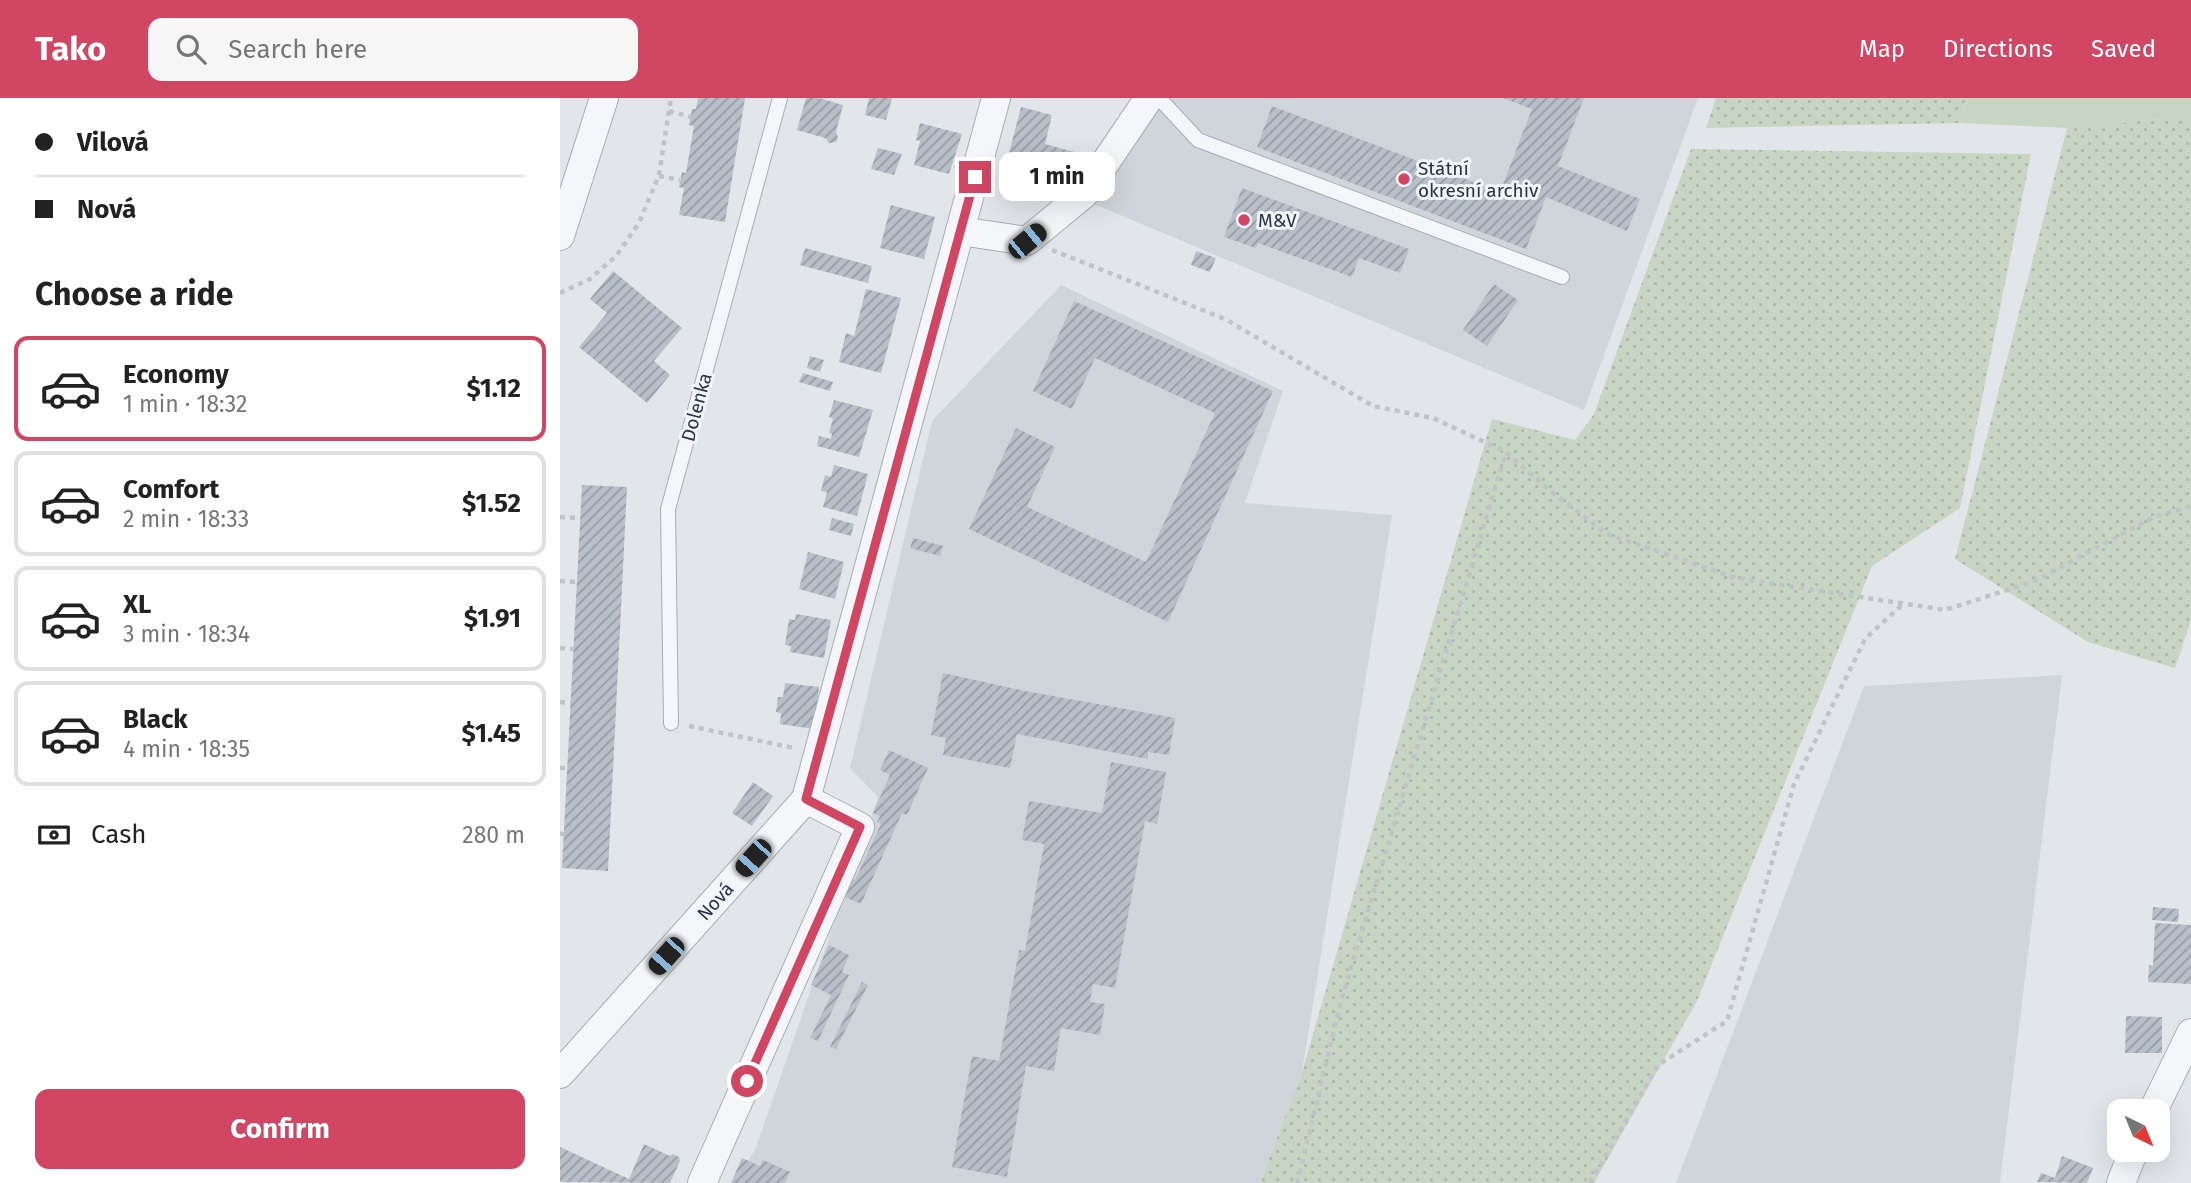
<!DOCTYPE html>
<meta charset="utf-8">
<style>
:root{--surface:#fff;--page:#f6f6f6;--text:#222;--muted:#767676;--line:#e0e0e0;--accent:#d14663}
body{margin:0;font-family:"Fira Sans",sans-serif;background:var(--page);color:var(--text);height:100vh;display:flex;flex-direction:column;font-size:26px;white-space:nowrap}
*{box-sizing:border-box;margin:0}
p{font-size:23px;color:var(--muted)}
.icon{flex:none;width:38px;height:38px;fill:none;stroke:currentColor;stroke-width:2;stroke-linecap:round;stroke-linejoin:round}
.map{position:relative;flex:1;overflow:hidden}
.panel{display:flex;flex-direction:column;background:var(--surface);width:560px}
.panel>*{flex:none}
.guide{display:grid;align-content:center;height:154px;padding:0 35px;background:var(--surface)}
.needle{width:46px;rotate:137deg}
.controls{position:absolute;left:1547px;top:1001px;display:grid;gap:14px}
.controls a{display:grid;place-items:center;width:63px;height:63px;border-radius:14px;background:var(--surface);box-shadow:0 7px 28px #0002;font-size:35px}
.end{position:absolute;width:32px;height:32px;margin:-16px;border:9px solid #d14663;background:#fff;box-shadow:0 0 0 4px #fff}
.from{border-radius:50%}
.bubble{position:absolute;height:49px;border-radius:14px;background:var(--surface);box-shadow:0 7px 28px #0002;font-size:23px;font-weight:700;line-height:49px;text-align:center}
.car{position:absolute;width:21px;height:42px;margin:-21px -10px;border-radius:9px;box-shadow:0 0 5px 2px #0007;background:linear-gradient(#222 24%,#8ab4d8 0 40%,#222 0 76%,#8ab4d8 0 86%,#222 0)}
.guide b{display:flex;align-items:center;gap:24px;height:66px;font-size:26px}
.guide b+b{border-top:2px solid var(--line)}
.guide i{width:18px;height:18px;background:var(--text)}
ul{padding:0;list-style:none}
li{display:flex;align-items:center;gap:21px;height:105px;margin:0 14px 10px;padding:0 21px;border:4px solid var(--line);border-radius:14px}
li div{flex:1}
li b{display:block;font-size:26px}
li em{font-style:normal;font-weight:700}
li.current{border-color:var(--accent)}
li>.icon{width:63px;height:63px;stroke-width:1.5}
h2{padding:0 35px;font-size:32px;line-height:84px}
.pay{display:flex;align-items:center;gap:18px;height:77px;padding:0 35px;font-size:26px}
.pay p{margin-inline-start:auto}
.cta{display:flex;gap:14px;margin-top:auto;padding:14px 35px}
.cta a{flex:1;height:80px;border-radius:14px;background:var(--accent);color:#fff;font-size:28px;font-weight:700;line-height:80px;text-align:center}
header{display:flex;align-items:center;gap:42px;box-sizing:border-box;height:98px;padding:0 35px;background:var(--accent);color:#fff}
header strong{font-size:33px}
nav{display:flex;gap:38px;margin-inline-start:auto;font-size:24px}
.search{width:490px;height:63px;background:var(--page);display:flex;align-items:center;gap:18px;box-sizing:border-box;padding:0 24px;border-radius:14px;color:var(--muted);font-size:26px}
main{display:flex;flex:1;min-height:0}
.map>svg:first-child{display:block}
.built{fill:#d0d5dc}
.grass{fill:url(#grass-dots)}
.garden{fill:#c8d5c3}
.building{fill:url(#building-hatch)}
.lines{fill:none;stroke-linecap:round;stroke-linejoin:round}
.lane-casing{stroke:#a7adb5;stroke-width:16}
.street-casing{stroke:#a7adb5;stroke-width:30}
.path{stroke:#c0c4ca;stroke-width:4.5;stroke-dasharray:5 5;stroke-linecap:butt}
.lane{stroke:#f5f6f9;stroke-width:14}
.street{stroke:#f5f6f9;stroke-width:28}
.route{stroke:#d14663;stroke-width:9}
.poi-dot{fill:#d14663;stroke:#f2f5f8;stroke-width:2.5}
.labels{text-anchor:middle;stroke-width:6;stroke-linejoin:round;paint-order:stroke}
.poi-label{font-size:19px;fill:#293443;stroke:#f2f5f8;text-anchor:start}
.street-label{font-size:19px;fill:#293443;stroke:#f2f5f8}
</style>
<header>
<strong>Tako</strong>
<div class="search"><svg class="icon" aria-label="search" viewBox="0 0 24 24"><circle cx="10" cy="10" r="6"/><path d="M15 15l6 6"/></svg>Search here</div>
<nav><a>Map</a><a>Directions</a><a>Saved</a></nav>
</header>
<main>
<section class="panel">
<div class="guide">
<b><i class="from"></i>Vilová</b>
<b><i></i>Nová</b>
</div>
<h2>Choose a ride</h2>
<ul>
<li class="current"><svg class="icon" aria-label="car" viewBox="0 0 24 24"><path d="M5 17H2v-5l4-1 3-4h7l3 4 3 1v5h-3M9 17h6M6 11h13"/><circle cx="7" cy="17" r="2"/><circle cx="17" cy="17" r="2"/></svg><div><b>Economy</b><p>1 min · 18:32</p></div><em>$1.12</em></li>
<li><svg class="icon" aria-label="car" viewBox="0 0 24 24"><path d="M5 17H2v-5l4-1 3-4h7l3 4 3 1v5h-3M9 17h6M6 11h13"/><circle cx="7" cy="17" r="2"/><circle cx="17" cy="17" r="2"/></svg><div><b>Comfort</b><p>2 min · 18:33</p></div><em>$1.52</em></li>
<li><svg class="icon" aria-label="car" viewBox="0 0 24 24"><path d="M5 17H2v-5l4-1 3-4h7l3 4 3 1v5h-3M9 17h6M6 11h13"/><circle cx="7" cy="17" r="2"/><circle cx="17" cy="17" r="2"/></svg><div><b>XL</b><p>3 min · 18:34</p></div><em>$1.91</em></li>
<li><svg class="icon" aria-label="car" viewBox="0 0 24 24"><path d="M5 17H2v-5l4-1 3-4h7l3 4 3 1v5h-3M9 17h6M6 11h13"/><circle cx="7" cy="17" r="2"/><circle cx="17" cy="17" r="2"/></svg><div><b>Black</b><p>4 min · 18:35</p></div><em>$1.45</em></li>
</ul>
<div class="pay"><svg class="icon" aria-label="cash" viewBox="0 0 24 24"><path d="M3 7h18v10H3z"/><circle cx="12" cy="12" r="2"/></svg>Cash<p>280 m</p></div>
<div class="cta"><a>Confirm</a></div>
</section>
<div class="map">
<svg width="1631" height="1085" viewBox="0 0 1631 1085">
<defs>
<pattern id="grass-dots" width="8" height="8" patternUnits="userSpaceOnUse" patternTransform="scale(1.75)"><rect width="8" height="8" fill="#c8d5c3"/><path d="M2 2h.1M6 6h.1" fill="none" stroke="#acb7a9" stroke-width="1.8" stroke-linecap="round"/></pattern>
<pattern id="building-hatch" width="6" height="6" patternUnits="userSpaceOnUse" patternTransform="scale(1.75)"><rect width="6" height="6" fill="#b9bfc8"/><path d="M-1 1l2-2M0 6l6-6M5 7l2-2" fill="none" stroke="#969ca4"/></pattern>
</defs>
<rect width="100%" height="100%" fill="#e2e6ea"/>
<g class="built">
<path d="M606 0H1138L1024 312 534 106Z"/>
<path d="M501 187 723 293 685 405 832 417 742 974 700 1085H173L195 1052 318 699 290 670 372 323Z"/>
<path d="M1502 577 1440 1085H1116L1304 588Z"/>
</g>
<g class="grass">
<path d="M1156 0H1408L1400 25 1146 30Z"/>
<path d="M1631 18V522L1615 570 1528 544 1395 461 1507 30Z"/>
<path d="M1131 51 1471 56 1400 410 1312 468 1137 903 1034 1085H700L742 974 932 321 1015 342 1034 316Z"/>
</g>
<path class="garden" d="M1408 0H1631V18L1507 30 1400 25Z"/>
<g class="building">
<path d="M138 0H185L165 124 119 117 124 90 119 89 122 74 126 75 134 28 129 27 132 11H136Z"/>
<path d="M246 0H259L283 7 276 34 278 40 276 44 269 45 265 40 237 32Z"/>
<path d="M309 0H332L326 22 305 17Z"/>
<path d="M943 0H1024L998 68 1080 101 1067 133 986 99 966 151 697 49 712 8 940 94 972 11Z"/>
<path d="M461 9 492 17 485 46 514 54 508 71 504 70 498 90 489 100 477 96 482 76 446 67Z"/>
<path d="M360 25 402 36 389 76 354 67 360 43 356 42Z"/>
<path d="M318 50 342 56 334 77 311 71Z"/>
<path d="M682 90 849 151 840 175 799 160 792 179 698 145 696 150 664 139Z"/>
<path d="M331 107 375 119 364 161 320 150Z"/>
<path d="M245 150 312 168 308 185 240 167Z"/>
<path d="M636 153 656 160 650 174 631 167Z"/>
<path d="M53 173 122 230 94 263 110 277 87 305 19 249 47 215 30 201Z"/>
<path d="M934 186 958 202 927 248 903 232Z"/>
<path d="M306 191 341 200 321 275 279 264 286 235 294 238Z"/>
<path d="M514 203 713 293 608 524 409 431 456 330 495 349 467 409 586 464 655 315 535 260 512 311 473 293Z"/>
<path d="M250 258 264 262 260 274 247 270Z"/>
<path d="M243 275 273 284 270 293 239 284Z"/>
<path d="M274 302 313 312 299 359 257 348 259 338 271 341 272 336 269 335 273 321 269 319Z"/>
<path d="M274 367 308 376 297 418 263 409 267 394 261 393 265 377 271 379Z"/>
<path d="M22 387 67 389 48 773 2 770Z"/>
<path d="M272 420 294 426 291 438 269 432Z"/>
<path d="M353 440 383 448 380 458 350 450Z"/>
<path d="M248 454 284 464 275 501 239 491Z"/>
<path d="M236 516 271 522 264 560 230 554 231 548 225 547 229 521 235 522Z"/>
<path d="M383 575 465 593 615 620 609 657 588 654V661L457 636 450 670 383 657 386 640 371 637Z"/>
<path d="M225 585 259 589 254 631 220 626 221 615 216 614 218 599H223Z"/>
<path d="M329 652 368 670 347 717 342 715 301 806 283 798 292 781 295 782 321 726 317 724 320 718 313 715 330 677 320 672Z"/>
<path d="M551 664 606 674 597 726 585 723 555 890 533 886 530 904 545 906 540 937 501 930 494 973 466 968 447 1079 392 1069 412 958 439 963 459 852 465 853 484 746 462 742 469 703 542 715Z"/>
<path d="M193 684 213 698 192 728 172 715Z"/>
<path d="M1593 809 1619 811 1618 824 1592 822Z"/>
<path d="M1595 825 1631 827V886L1588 884 1589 867 1593 868Z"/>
<path d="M269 847 289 857 282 874 289 877 258 943 250 940 271 897 251 887Z"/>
<path d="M302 884 308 887 276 951 270 949Z"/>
<path d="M1566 918 1602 919V955H1565Z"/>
<path d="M84 1046 110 1058 113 1056 119 1059 120 1063 110 1085 0 1084V1049L69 1081Z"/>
<path d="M1502 1058 1533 1070 1527 1085 1477 1084 1481 1075 1495 1080Z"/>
<path d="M182 1060 200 1068 203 1062 230 1074 225 1085H171Z"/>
</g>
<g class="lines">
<defs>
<g id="lane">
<path d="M599 0 638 42 1002 179"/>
<path d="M111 625 108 411 220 0"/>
</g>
<g id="street">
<path d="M400 133 467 143 524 96 589 0"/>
<path d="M0 138 44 0"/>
<path d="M0 976 246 701 436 0"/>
<path d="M1593 1013 1631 935"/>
<path d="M142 1085 300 729 246 701"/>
<path d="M1561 1085 1574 1052"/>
</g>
</defs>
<use href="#lane" class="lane-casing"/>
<use href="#street" class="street-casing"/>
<g class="path">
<path d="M109 13 131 19"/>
<path d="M99 78 120 82"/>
<path d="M492 152 665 221 813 308 873 320 946 354 989 392 1047 436 1176 480 1385 512 1475 483 1594 419 1631 408"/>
<path d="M0 195 30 181 56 158 79 125 99 77 111 0"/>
<path d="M0 419 20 420"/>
<path d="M0 483 17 484"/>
<path d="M0 550 13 551"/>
<path d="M0 604 11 605"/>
<path d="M129 628 234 650"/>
<path d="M0 670H7"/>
<path d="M0 736H4"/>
<path d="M737 1085 781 903 946 354"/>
<path d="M1030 1085 1098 967 1167 923 1234 686 1305 541 1344 505"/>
</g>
<use href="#lane" class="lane"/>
<use href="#street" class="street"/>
</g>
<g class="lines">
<path class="route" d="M187 983 300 729 246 701 415 79"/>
</g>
<g class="poi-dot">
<circle cx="844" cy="81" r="7"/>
<circle cx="684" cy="122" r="7"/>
</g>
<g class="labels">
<g class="poi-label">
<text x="858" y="77">Státní<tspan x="858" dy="22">okresní archiv</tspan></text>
<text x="698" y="129">M&amp;V</text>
</g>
<g class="street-label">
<text transform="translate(136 309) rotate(-75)" y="7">Dolenka</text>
<text transform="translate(155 803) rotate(-48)" y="7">Nová</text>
</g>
</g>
</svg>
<div class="controls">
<a><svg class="needle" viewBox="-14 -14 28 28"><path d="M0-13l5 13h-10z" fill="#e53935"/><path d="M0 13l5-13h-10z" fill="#767676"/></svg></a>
</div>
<i class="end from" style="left:187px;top:983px"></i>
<i class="end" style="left:415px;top:79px"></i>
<div class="bubble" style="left:439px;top:54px;width:116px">1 min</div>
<i class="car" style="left:467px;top:143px;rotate:51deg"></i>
<i class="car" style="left:193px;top:760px;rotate:222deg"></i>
<i class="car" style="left:106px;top:858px;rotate:222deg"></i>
</div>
</main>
